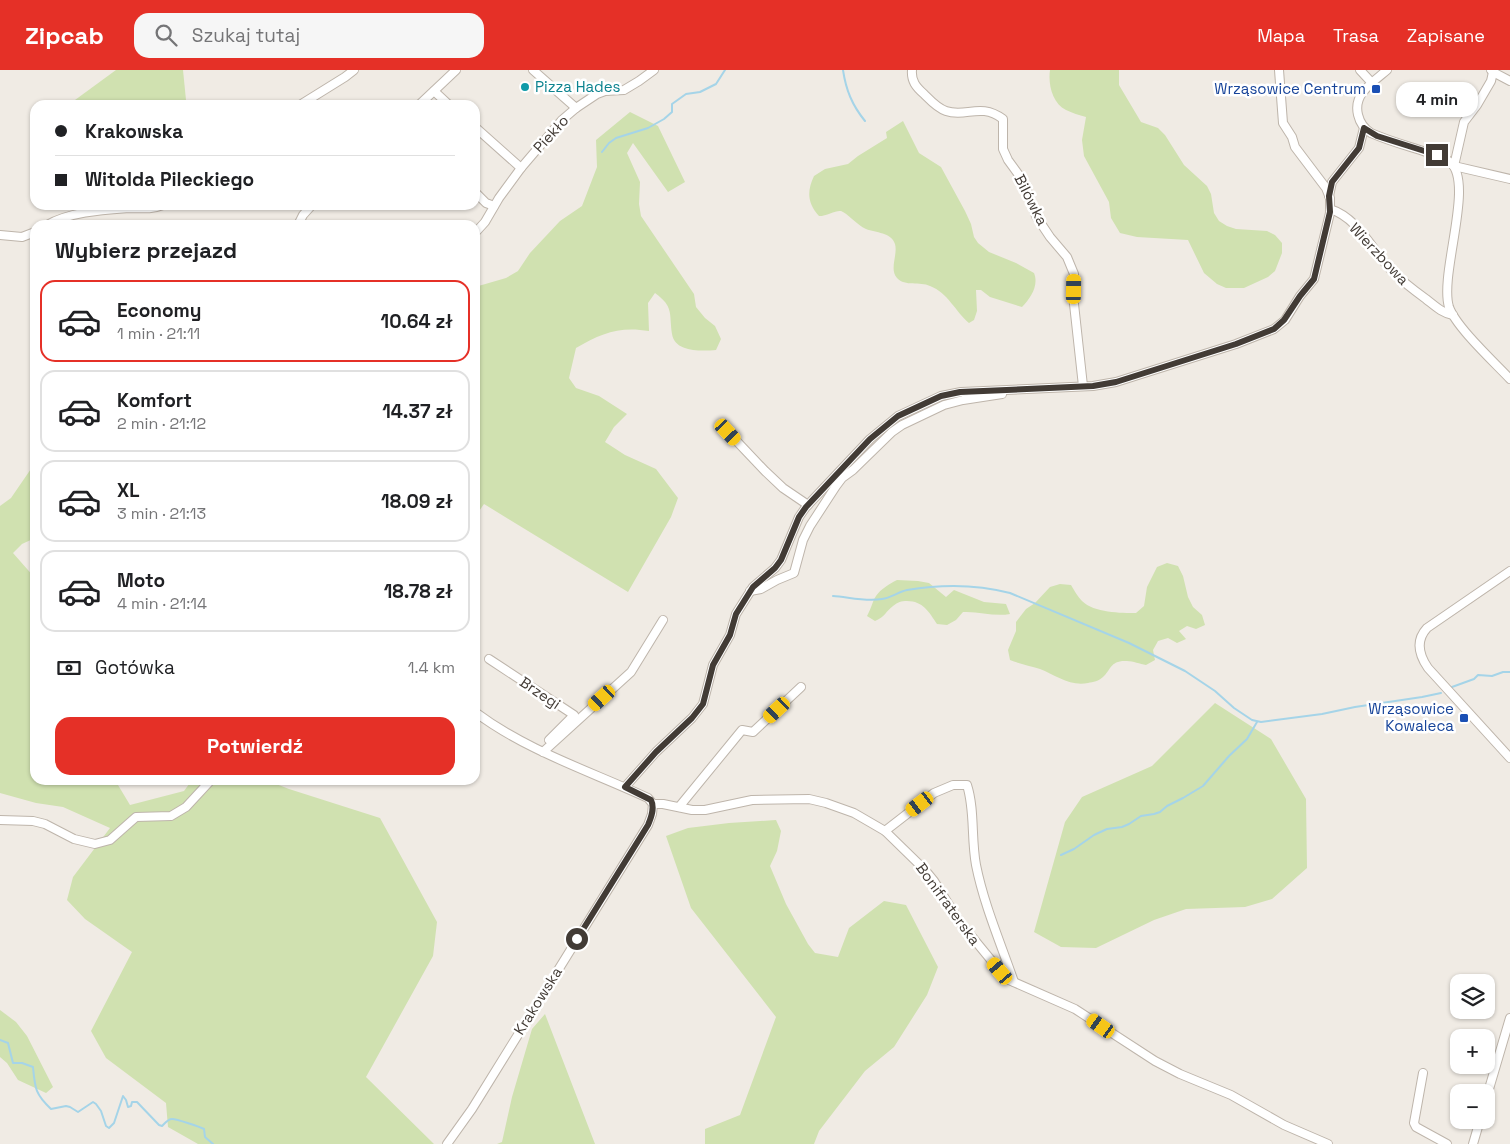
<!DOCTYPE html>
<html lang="pl">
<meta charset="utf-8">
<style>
:root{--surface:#fff;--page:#f6f6f6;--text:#202124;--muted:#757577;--line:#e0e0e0;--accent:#e53027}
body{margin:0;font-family:"Space Grotesk",sans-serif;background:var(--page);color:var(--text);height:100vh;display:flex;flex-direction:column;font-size:19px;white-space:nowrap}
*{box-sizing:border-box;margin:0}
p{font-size:16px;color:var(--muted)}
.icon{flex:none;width:28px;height:28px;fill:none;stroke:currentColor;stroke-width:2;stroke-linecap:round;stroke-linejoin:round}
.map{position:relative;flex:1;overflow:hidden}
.side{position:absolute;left:30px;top:150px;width:450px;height:565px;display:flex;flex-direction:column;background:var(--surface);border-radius:15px;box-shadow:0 1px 4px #0004}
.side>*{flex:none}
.hud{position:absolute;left:30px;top:30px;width:450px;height:110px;border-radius:15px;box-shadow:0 1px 4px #0004;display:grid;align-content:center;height:110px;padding:0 25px;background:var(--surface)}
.tools{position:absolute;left:1450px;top:904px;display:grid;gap:10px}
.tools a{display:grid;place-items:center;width:45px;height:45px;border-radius:10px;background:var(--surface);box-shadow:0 1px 4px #0004;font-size:25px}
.end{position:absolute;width:22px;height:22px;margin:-11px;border:6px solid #423b35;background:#fff;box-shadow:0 0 0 2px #fff}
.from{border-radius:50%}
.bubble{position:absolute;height:35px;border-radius:15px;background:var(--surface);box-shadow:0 1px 4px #0004;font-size:16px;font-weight:800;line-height:35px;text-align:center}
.car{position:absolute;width:15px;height:30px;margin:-15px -8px;border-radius:6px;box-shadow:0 0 4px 1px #0007;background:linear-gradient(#f5c518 24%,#345 0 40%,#f5c518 0 76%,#345 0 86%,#f5c518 0)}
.hud b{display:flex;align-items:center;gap:18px;height:48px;font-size:19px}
.hud b+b{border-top:1px solid var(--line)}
.hud i{width:12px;height:12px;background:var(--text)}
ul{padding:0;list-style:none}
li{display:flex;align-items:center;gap:15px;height:82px;margin:0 10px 8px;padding:0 15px;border:2px solid var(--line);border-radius:15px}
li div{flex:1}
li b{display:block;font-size:19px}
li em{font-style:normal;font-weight:800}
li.on{border-color:var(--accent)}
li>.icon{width:45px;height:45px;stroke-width:1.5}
h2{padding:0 25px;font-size:22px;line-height:60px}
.pay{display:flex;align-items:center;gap:12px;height:55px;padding:0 25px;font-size:19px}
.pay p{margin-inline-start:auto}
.action{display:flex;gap:10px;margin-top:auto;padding:10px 25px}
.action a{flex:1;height:58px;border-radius:15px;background:var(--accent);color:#fff;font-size:20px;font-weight:800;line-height:58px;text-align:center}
header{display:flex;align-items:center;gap:30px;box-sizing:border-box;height:70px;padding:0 25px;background:var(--accent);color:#fff}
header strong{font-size:24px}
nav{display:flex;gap:28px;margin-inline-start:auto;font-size:18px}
.search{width:350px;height:45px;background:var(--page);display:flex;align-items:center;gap:12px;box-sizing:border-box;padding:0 18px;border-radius:15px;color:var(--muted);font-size:19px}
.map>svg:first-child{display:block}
.green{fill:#d0e1b0}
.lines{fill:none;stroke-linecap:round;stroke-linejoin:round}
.stream{stroke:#a5d4e8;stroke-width:2}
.minor-casing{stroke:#beb5ab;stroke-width:10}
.minor{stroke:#fff;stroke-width:8}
.route{stroke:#423b35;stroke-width:6}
.culture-dot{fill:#0f9aa8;stroke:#fff;stroke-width:2}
.transit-dot{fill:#1a4fb4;stroke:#fff;stroke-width:2}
.labels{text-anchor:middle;stroke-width:5;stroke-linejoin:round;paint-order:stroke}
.culture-label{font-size:15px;fill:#0d838f;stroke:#fff;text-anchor:start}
.transit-label{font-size:15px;fill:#164399;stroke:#fff;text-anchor:end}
.street-label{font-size:15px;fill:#423b35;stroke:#fff}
</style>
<header>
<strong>Zipcab</strong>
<div class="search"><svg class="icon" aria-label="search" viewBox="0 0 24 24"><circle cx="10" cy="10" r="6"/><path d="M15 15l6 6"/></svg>Szukaj tutaj</div>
<nav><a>Mapa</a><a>Trasa</a><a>Zapisane</a></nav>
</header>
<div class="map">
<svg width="1510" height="1074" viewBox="0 0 1510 1074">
<rect width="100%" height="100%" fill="#f0ebe4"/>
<g class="green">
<path d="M116 0H183L186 30 180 35H76L75 30Z"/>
<path d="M1050 0H1119V15L1141 52 1158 58 1165 65 1184 95 1207 116 1211 124 1214 143 1219 151 1227 156 1236 159 1267 161 1275 165 1282 173V183L1275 201 1268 207 1244 218H1226L1217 214 1204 203 1188 170 1137 167 1120 163 1111 148 1109 132 1084 86 1082 70 1086 47C1079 45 1072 43 1066 40 1052 33 1048 14 1050 0Z"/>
<path d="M630 42 658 56 685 112 668 122 633 73 627 83 640 112 639 134 641 146 694 224 696 237 705 248 715 256 721 269 716 280C703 281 675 283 672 264 669 243 674 237 655 223L648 233 649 261C620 256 601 263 576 278L569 308 576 318 599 326 627 344 614 357 605 372 625 385 656 399 678 428 671 447 628 522 484 434 475 447V217L506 208 518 201 530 183 560 151 582 136 597 97 596 70Z"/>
<path d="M903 51 919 83 941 97 965 141 971 154 974 167 978 173 989 182 1016 193 1034 203C1039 215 1031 228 1022 237L990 227 981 220H976L977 241 974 250 969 253C955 241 948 223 930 216 920 211 905 217 897 208 889 199 898 185 895 174 891 162 876 163 866 159 857 155 847 143 841 141 836 140 827 146 819 146 807 133 807 121 814 106L825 99 848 94 858 86 887 68 886 62Z"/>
<path d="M35 393V468L22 474 13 483 35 508V710H115L130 735 184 721 192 710H266L289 719 380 748 437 852 433 886 366 1007 434 1074H198L168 1057 166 1033 106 988 91 961 132 882 85 849 67 830 73 807 110 758 63 737 36 733 0 723V436L11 428Z"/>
<path d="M1167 493 1178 496 1183 506 1188 527 1193 537 1202 545 1205 555 1196 559 1187 556 1179 561 1186 569 1177 573 1168 568 1158 571 1153 580 1155 590 1146 595C1140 594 1133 591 1127 591 1110 590 1111 600 1103 607 1099 611 1093 612 1088 613 1071 617 1055 605 1040 599 1030 596 1020 594 1010 590L1008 580 1016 561V552L1026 539 1035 533 1050 517 1060 514 1071 515C1074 520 1078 527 1082 531 1094 543 1121 543 1136 543L1144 536 1147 517 1157 497Z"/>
<path d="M897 510 918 511 929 513 946 527 954 520 984 532 1006 534 1010 544C994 547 979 541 963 542L956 550 947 555 937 554C929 542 923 531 907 531 901 531 898 532 893 536 885 542 886 546 875 551L867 546C871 539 873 530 876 526 881 519 889 514 897 510Z"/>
<path d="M1215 633 1271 669 1306 729 1307 798 1272 829 1245 837 1186 839 1154 850 1096 878 1061 877 1034 862 1065 752 1082 727 1152 696Z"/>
<path d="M776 750 781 761 777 781 770 796 786 834 808 874 815 883 838 887 849 858 884 831 906 835 938 897 927 925 894 977 865 1001 819 1061 814 1074H705V1059L740 1045 776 947 691 838 666 766 688 758 729 753Z"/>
<path d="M0 940 16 952 27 966 53 1017 46 1023 18 1010 7 993 0 987Z"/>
<path d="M545 944 595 1074H497L502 1072 512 1027 532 959Z"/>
</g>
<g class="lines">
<g class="stream">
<path d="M843 0C846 20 852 35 865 51"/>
<path d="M602 82 609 73 616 68 648 58 664 49 672 42V34L686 24 700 22 716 14 725 0"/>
<path d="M833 526C848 527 866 532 882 529 891 528 898 522 907 520 942 514 976 514 1010 523L1129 573 1185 601 1215 621 1234 638 1252 650 1261 652 1322 644 1355 637 1422 627 1441 623"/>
<path d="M1452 617 1474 609 1478 605 1492 606 1503 602H1510"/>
<path d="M1061 785 1074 779 1094 765 1107 759 1122 757 1129 754 1141 746 1154 744 1160 742 1167 736 1183 728 1203 716 1229 686 1247 669 1257 652"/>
<path d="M0 970 8 973 13 993H22L33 997C35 1018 35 1024 51 1039L66 1036 70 1037 78 1042 93 1032 96 1034 101 1041 106 1056 109 1058 114 1053 123 1026 126 1030 128 1037 131 1036 132 1032H137L159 1055 162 1056C165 1053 168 1049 172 1049 177 1049 200 1057 204 1059L205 1067 213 1074"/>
</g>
<defs>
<g id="minor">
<path d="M533 0 576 38"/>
<path d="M912 0C911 11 916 17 924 24 930 30 937 38 946 41 966 48 980 32 1003 49V79L1008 90 1024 112 1036 146 1050 167 1067 187 1074 204V234L1083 316"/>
<path d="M1360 0 1372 13"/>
<path d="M1387 0C1379 7 1370 13 1363 22 1352 36 1358 55 1371 63 1389 71 1408 76 1426 82 1434 84 1443 86 1450 92 1475 113 1439 204 1449 237 1456 257 1494 292 1510 309"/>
<path d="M1491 0 1493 2 1510 11"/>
<path d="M434 21 449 35"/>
<path d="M300 35 345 7 354 0"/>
<path d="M419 35 456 0"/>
<path d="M475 57 521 98"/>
<path d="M1454 96 1464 52 1477 35 1491 11 1493 2"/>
<path d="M1454 96 1510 109"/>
<path d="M475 122 486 133 494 136"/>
<path d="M1329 126 1332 112 1359 78 1364 58"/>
<path d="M1330 139C1359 148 1373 182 1393 202 1403 212 1415 221 1426 229 1435 236 1442 243 1453 245"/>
<path d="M47 155C70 142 101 140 128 138 141 138 150 140 163 135"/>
<path d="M298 155 303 145 312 135"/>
<path d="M475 163 485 152 499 128 521 98 562 50 576 38 597 24 605 21 624 20 639 11 654 0"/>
<path d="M0 165 22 167 35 162"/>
<path d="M728 362 765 401 783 418 808 435"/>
<path d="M1510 501 1427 558C1415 571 1419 585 1428 598L1510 688"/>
<path d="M750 521 761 519 777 510 794 503 803 470 810 456 836 416 842 408 853 400 892 362 902 355 944 335 963 330 1002 324"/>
<path d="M489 589 574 645 549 670"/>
<path d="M475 642C527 681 590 701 648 728L653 734"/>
<path d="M543 682 631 602 663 550"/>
<path d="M625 717 656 682 692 648 703 634 713 595 730 565 736 544 753 517 775 498 781 490 799 447 806 437 870 369 898 346 941 326 961 322 1093 316 1116 312 1236 274 1274 259 1285 250 1300 226 1314 209 1330 143V128L1326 118 1295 77 1292 67 1283 53 1279 0"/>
<path d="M653 734H663L692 740H705L752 730 809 729 826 733 854 743 885 761 925 800 934 811 959 851 1000 901 1009 910 1075 939 1155 991 1180 1004 1231 1025 1284 1055 1328 1074"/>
<path d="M679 737 742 660 753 662 801 617"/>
<path d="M0 750 33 751 45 754 74 769 95 774 110 770 136 747 171 746 186 737 211 710"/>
<path d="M885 761 934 723 953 715H967C975 740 971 768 976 795 984 835 1001 874 1014 912"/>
<path d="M1423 1003 1414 1053 1416 1057 1447 1074"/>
<path d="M1486 1029 1510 948"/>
<path d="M447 1074 472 1039 648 755 652 744 653 734"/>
<path d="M1473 1074 1480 1050"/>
</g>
</defs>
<use href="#minor" class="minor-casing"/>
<use href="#minor" class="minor"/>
</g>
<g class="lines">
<path class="route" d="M577 869 648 755C651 748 655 738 651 730L625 717 656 682 692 648 703 634 713 595 730 565 736 544 753 517 775 498 781 490 799 447 806 437 870 369 898 346 941 326 960 322 1093 316 1116 312 1236 274 1274 259 1284 250 1300 226 1314 209 1330 142 1329 126 1332 112 1359 78 1364 58 1377 66 1437 85"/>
</g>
<circle class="culture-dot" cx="525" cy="17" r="5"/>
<g class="transit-dot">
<rect x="1371" y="14" width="10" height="10" rx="2.5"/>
<rect x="1459" y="643" width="10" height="10" rx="2.5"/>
</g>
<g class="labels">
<g class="culture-label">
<text x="535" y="22">Pizza Hades</text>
</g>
<g class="transit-label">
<text x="1366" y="24">Wrząsowice Centrum</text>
<text x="1454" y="644">Wrząsowice<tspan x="1454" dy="17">Kowaleca</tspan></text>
</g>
<g class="street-label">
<text transform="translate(551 64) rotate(-48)" y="5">Piekło</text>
<text transform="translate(1031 130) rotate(63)" y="5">Bilówka</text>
<text transform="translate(1379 184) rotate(47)" y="5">Wierzbowa</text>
<text transform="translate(540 623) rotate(34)" y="5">Brzegi</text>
<text transform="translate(948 834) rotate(54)" y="5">Bonifraterska</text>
<text transform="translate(538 931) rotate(-58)" y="5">Krakowska</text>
</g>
</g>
</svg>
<div class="tools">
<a><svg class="icon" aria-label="layers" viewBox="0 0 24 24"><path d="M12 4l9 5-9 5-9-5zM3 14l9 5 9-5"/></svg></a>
<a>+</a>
<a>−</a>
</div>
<i class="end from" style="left:577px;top:869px"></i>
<i class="end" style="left:1437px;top:85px"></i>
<div class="bubble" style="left:1396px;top:12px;width:82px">4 min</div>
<i class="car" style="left:1074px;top:219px;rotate:1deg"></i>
<i class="car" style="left:728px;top:362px;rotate:137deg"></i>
<i class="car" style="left:602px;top:628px;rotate:228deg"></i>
<i class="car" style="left:777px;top:640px;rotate:227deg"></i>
<i class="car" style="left:920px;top:734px;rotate:233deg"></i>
<i class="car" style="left:1000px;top:901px;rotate:320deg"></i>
<i class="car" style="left:1101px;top:956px;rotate:305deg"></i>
<div class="hud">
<b><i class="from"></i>Krakowska</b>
<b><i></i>Witolda Pileckiego</b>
</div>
<section class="side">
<h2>Wybierz przejazd</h2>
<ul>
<li class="on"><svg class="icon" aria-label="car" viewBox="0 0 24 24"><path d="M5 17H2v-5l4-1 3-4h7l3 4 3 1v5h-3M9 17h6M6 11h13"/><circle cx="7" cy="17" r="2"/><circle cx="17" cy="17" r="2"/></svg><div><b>Economy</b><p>1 min · 21:11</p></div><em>10.64 zł</em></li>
<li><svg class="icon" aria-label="car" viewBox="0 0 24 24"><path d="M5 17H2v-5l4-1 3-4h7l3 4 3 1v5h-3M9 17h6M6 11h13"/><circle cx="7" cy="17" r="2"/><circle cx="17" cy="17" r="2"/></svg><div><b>Komfort</b><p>2 min · 21:12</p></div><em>14.37 zł</em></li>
<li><svg class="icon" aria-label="car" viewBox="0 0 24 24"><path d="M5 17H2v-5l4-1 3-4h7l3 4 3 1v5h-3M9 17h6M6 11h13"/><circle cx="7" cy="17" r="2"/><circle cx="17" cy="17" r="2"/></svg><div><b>XL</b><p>3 min · 21:13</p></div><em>18.09 zł</em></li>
<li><svg class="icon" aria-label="car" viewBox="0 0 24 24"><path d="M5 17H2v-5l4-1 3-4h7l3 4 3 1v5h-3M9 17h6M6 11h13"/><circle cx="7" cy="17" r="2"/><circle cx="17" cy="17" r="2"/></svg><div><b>Moto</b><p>4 min · 21:14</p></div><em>18.78 zł</em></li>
</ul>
<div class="pay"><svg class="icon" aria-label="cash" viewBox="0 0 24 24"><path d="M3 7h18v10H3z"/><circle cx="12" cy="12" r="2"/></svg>Gotówka<p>1.4 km</p></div>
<div class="action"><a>Potwierdź</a></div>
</section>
</div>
